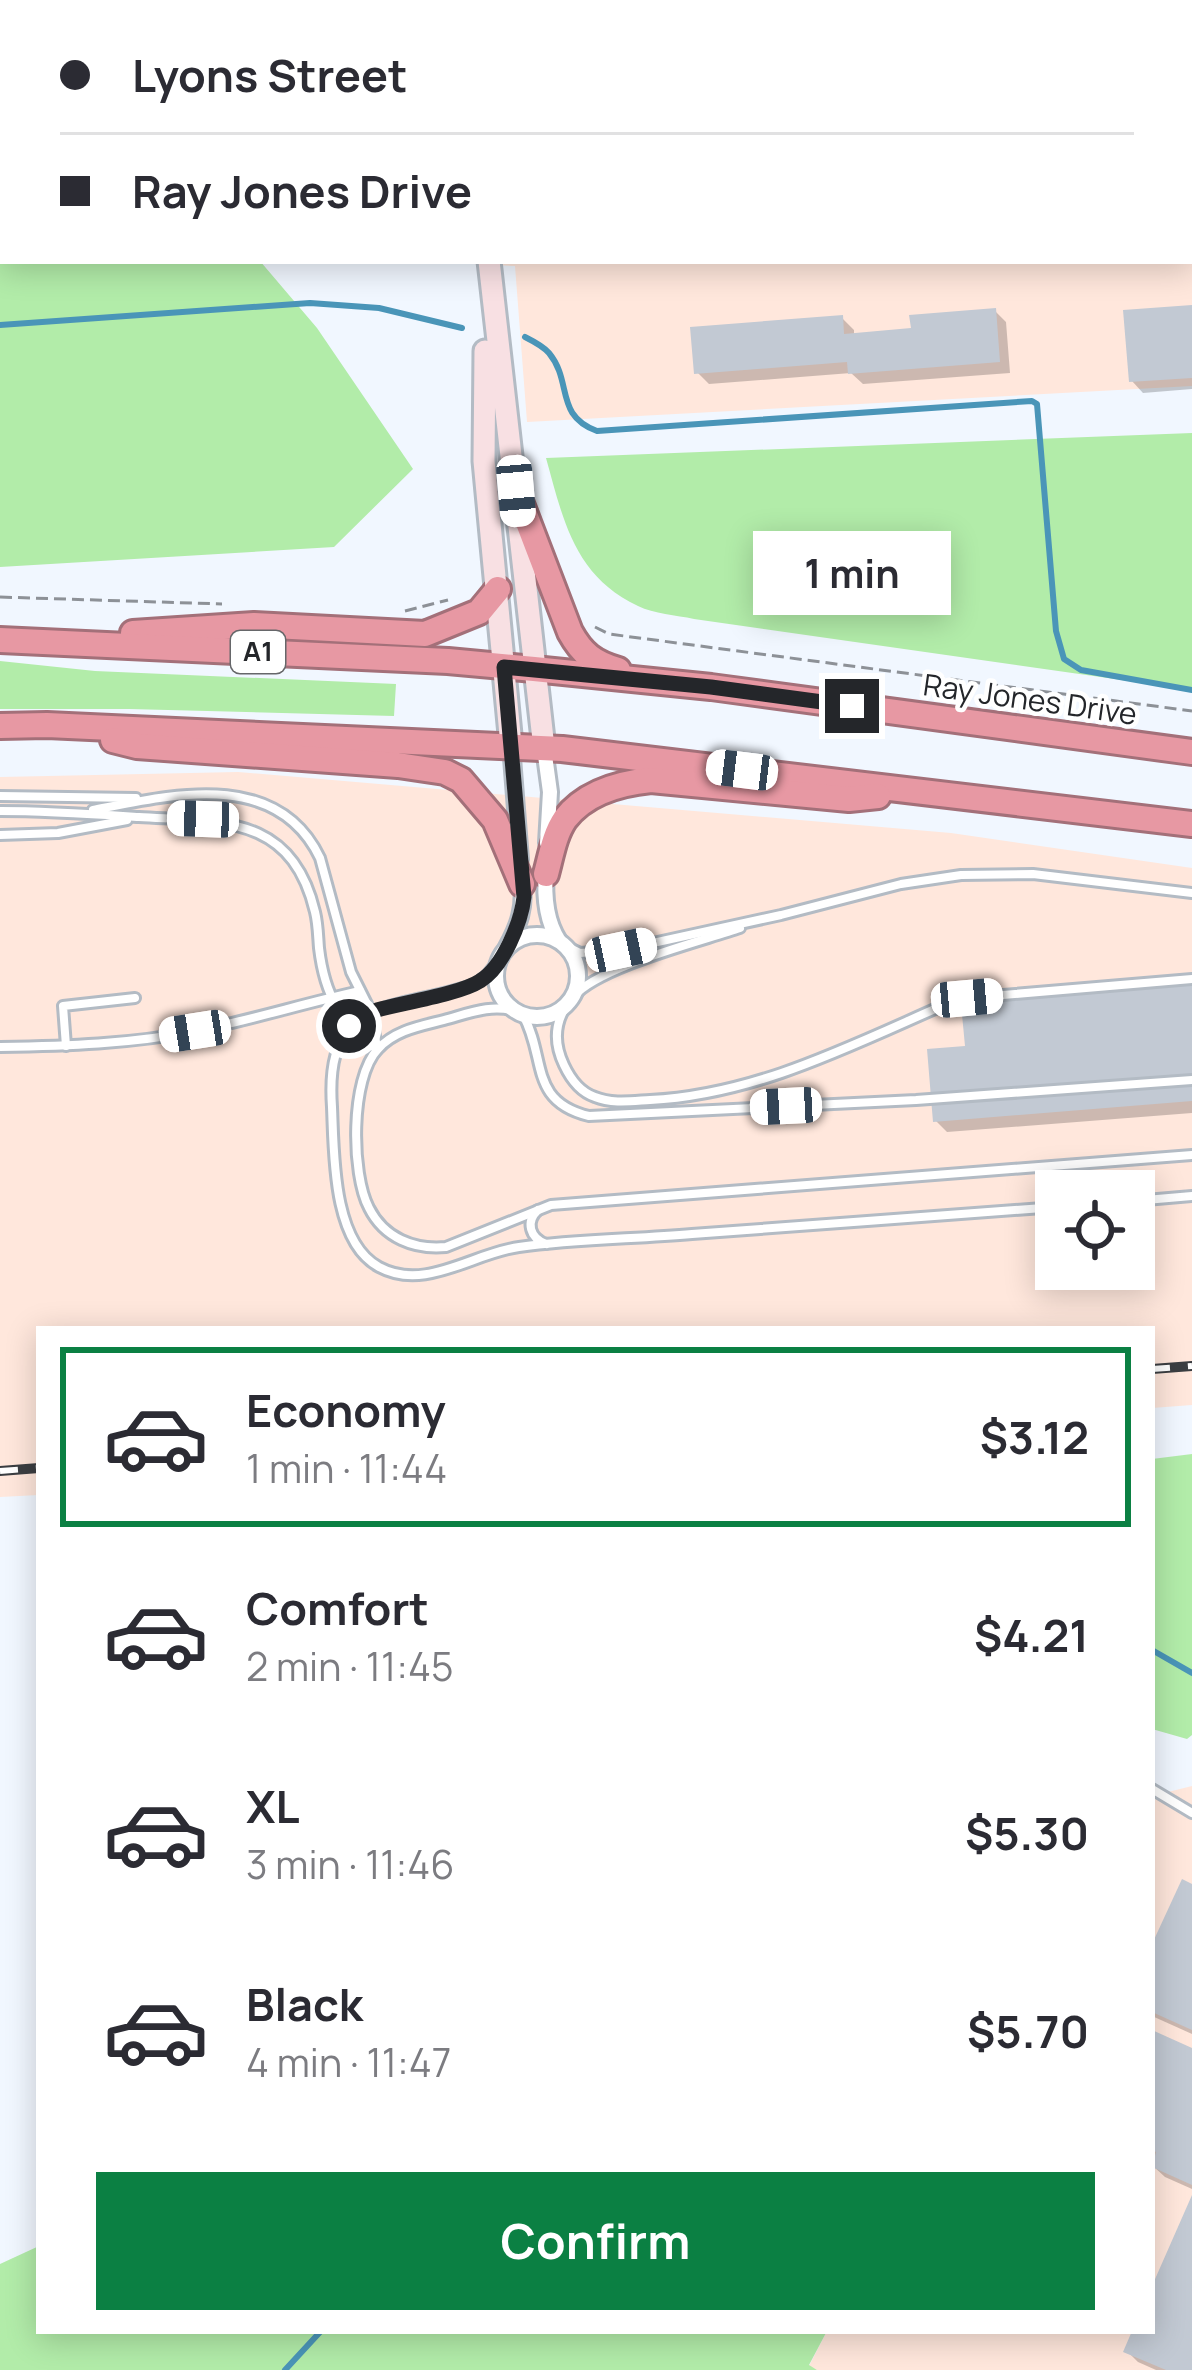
<!DOCTYPE html>
<meta charset="utf-8">
<style>
:root{--surface:#fff;--page:#f2f2f3;--text:#2b2b33;--muted:#7c7c81;--line:#e1e1e2;--accent:#0b8043}
body{margin:0;font-family:Manrope,sans-serif;background:var(--page);color:var(--text);height:100vh;display:flex;flex-direction:column;font-size:45px;white-space:nowrap}
*{box-sizing:border-box;margin:0}
p{font-size:39px;color:var(--muted)}
.icon{flex:none;width:66px;height:66px;fill:none;stroke:currentColor;stroke-width:2;stroke-linecap:round;stroke-linejoin:round}
.map{position:relative;flex:1;overflow:hidden}
.drawer{position:absolute;left:36px;top:1326px;width:1119px;height:1008px;display:flex;flex-direction:column;background:var(--surface);border-radius:0px;box-shadow:0 6px 30px #0003}
.drawer>*{flex:none}
.guide{position:absolute;left:0px;top:0px;width:1194px;height:264px;box-shadow:0 6px 30px #0003;display:grid;align-content:center;height:264px;padding:0 60px;background:var(--surface)}
.controls{position:absolute;left:1035px;top:1170px;display:grid;gap:24px}
.controls a{display:grid;place-items:center;width:120px;height:120px;border-radius:0px;background:var(--surface);box-shadow:0 6px 30px #0003;font-size:60px}
.end{position:absolute;width:54px;height:54px;margin:-27px;border:15px solid #24262a;background:#fff;box-shadow:0 0 0 6px #fff}
.from{border-radius:50%}
.bubble{position:absolute;height:84px;border-radius:0px;background:var(--surface);box-shadow:0 6px 30px #0003;font-size:39px;font-weight:700;line-height:84px;text-align:center}
.car{position:absolute;width:36px;height:72px;margin:-36px -18px;border-radius:15px;box-shadow:0 0 9px 3px #0007;background:linear-gradient(#fff 24%,#345 0 40%,#fff 0 76%,#345 0 86%,#fff 0)}
.guide b{display:flex;align-items:center;gap:42px;height:114px;font-size:45px}
.guide b+b{border-top:3px solid var(--line)}
.guide i{width:30px;height:30px;background:var(--text)}
ul{padding:21px 0 0;list-style:none}
li{display:flex;align-items:center;gap:36px;height:180px;margin:0 24px 18px;padding:0 36px;border:6px solid transparent;border-radius:0px}
li div{flex:1}
li b{display:block;font-size:45px}
li em{font-style:normal;font-weight:700}
li.current{border-color:var(--accent)}
li>.icon{width:108px;height:108px;stroke-width:1.5}
.action{display:flex;gap:24px;margin-top:auto;padding:24px 60px}
.action a{flex:1;height:138px;border-radius:0px;background:var(--accent);color:#fff;font-size:48px;font-weight:700;line-height:138px;text-align:center}
.map>svg:first-child{display:block}
.industrial{fill:#ffe7dc;fill-rule:evenodd}
.green{fill:#b2eca9}
.shadow{fill:#0003}
.lines{fill:none;stroke-linecap:round;stroke-linejoin:round}
.stream{stroke:#4a95b8;stroke-width:6}
.building{fill:#c2c9d3}
.lane-casing{stroke:#b3bbc4;stroke-width:14}
.street-casing{stroke:#b3bbc4;stroke-width:20}
.secondary-casing{stroke:#b3bbc4;stroke-width:27}
.highway-casing{stroke:#a37079;stroke-width:30}
.path{stroke:#8d9197;stroke-width:3;stroke-dasharray:12 6;stroke-linecap:butt}
.lane{stroke:#fff;stroke-width:8}
.street{stroke:#fff;stroke-width:14}
.secondary{stroke:#f8e0e3;stroke-width:21}
.highway{stroke:#e798a3;stroke-width:24}
.rail-casing{stroke:#3b3e42;stroke-width:10}
.rail{stroke:#fff;stroke-width:6;stroke-dasharray:18;stroke-linecap:butt}
.route{stroke:#24262a;stroke-width:15}
.labels{text-anchor:middle;stroke-width:9;stroke-linejoin:round;paint-order:stroke}
.shield{fill:#fff;stroke:#66676a;stroke-width:3}
.shield-label{font-size:27px;font-weight:bold;fill:#24262a}
.street-label{font-size:30px;fill:#24262a;stroke:#fff}
</style>
<div class="map">
<svg width="1192" height="2370" viewBox="0 0 1192 2370">
<rect width="100%" height="100%" fill="#f1f7ff"/>
<g class="industrial">
<path d="M249 0H1192V386L527 422 515 266 409 261H1191V3H250Z"/>
<path d="M238 772 951 833 1192 868V1405L1152 1408V1329H39V1495L0 1497V777ZM1056 1191H1134V1269H1056Z"/>
<path d="M1192 1786V2370H817L809 2366 827 2331H1152V1796Z"/>
</g>
<g class="green">
<path d="M0 0H158L159 3H3V261H260L317 328 413 469 334 547 0 567Z"/>
<path d="M1192 433V690L694 619C676 615 654 614 638 606 574 576 563 519 546 458Z"/>
<path d="M0 661 95 671 396 684 394 716 129 709H0Z"/>
<path d="M1192 1454V1735L1187 1739 1152 1729V1459Z"/>
<path d="M39 2246V2331H827L809 2365 817 2370H0V2264Z"/>
</g>
<g class="shadow">
<path d="M322 0H391V3H323Z"/>
<rect x="862" y="0" width="226" height="3"/>
<path d="M1192 308V389L1143 393 1132 381Z"/>
<path d="M995 311 1006 322 1010 373 863 384 851 373 709 384 697 372 842 318 854 330V336L914 331Z"/>
<path d="M1192 988V1113L947 1132 936 1121 968 1049Z"/>
<path d="M1192 1888V2034L1152 2016V1952Z"/>
<path d="M1152 2033 1192 2051V2189L1165 2177 1153 2166 1157 2157 1152 2154Z"/>
<path d="M1192 2202V2370H1156L1138 2362 1127 2351 1136 2331H1152V2294Z"/>
</g>
<g class="lines">
<g class="stream">
<path d="M0 325 310 303 379 308 462 328"/>
<path d="M525 337C533 341 543 346 549 353 573 382 554 415 597 431L1032 401 1037 404 1056 631 1064 659 1081 670 1192 690"/>
<path d="M1152 1650 1192 1673"/>
<path d="M285 2370 321 2331"/>
</g>
</g>
<g class="building">
<path d="M1192 305V378L1129 382 1123 310Z"/>
<path d="M996 308 1000 362 848 374 847 362 694 374 690 327 843 315 844 334 911 328 909 315Z"/>
<path d="M1192 985V1101L933 1122 927 1049 965 1046 961 1004Z"/>
<path d="M1182 1879 1192 1884V2030L1152 2012V1944Z"/>
<path d="M1152 2030 1192 2048V2185L1152 2167 1156 2152 1152 2150Z"/>
<path d="M1192 2195V2370H1166L1123 2352 1132 2331H1152V2286Z"/>
</g>
<g class="lines">
<defs>
<g id="lane">
<path d="M0 796 136 798"/>
<path d="M93 810C171 795 277 768 320 858L351 972 371 1012 377 1048"/>
<path d="M0 811C47 811 92 814 139 817 220 822 292 814 315 912 318 924 318 936 319 948 325 998 340 1018 377 1050"/>
<path d="M0 835 58 833 127 820"/>
<path d="M566 946 580 953 621 950 781 915 901 884 961 875 1033 874 1192 893"/>
<path d="M501 957 487 975 475 984C393 1012 324 994 332 1107 334 1152 332 1242 379 1267 425 1292 473 1253 519 1247 576 1239 635 1239 692 1234 813 1225 935 1216 1056 1207"/>
<path d="M573 997C598 967 699 942 740 928"/>
<path d="M567 1005C554 1024 554 1044 564 1065 571 1080 580 1092 595 1097 612 1104 632 1101 650 1100 755 1095 850 1046 944 1005L967 998 1192 979"/>
<path d="M516 1011C490 1004 470 1013 444 1020 421 1026 395 1030 378 1049 350 1078 351 1174 369 1208 384 1238 414 1250 446 1247L551 1205 1192 1155"/>
<path d="M523 1015C547 1058 528 1101 589 1116L916 1100 1192 1080"/>
<path d="M66 1046 63 1006 135 998"/>
<path d="M0 1047C66 1046 131 1044 196 1031 251 1020 305 1003 360 991"/>
<path d="M1134 1201 1192 1196"/>
<path d="M538 1210C525 1222 530 1238 546 1244"/>
<path d="M1152 1789 1192 1813"/>
</g>
<g id="street">
<path d="M1191 225H1192"/>
<path d="M511 745 520 860"/>
<path d="M544 748 550 792 547 843"/>
<path d="M546 871C544 894 546 921 559 941"/>
<circle cx="537" cy="976" r="41"/>
<path d="M507 947C519 925 525 908 522 882"/>
</g>
<g id="secondary">
<path d="M465 0V3"/>
<path d="M489 261 544 748"/>
<path d="M485 351 484 461 511 745"/>
</g>
<g id="highway">
<path d="M516 491 570 632C582 654 594 663 618 670"/>
<path d="M133 633 254 625 425 634 479 612 498 589"/>
<path d="M0 640 448 661 534 669 711 687 1192 752"/>
<path d="M0 726 47 725 562 749 1192 824"/>
<path d="M113 740 137 746 398 765 445 772 461 780 495 820 522 884"/>
<path d="M546 874C551 856 554 835 565 819 585 793 620 783 651 780L849 799 878 796"/>
</g>
</defs>
<use href="#lane" class="lane-casing"/>
<use href="#street" class="street-casing"/>
<use href="#secondary" class="secondary-casing"/>
<use href="#highway" class="highway-casing"/>
<g class="path">
<path d="M0 597 222 604"/>
<path d="M405 611 448 600"/>
<path d="M595 627 609 634 1192 711"/>
</g>
<use href="#lane" class="lane"/>
<use href="#street" class="street"/>
<use href="#secondary" class="secondary"/>
<use href="#highway" class="highway"/>
<defs>
<g id="rail">
<path d="M1152 1369 1192 1366"/>
<path d="M0 1471 39 1468"/>
</g>
</defs>
<use href="#rail" class="rail-casing"/>
<use href="#rail" class="rail"/>
</g>
<g class="lines">
<path class="route" d="M349 1026 361 1017 377 1010C402 1003 460 994 480 981 503 967 521 923 524 897L504 667 711 687 852 706"/>
</g>
<g class="labels">
<rect class="shield" x="231" y="631" width="54" height="42" rx="9"/>
<g class="shield-label">
<text x="258" y="661">A1</text>
</g>
<g class="street-label">
<text transform="translate(1030 700) rotate(8)" y="10">Ray Jones Drive</text>
</g>
</g>
</svg>
<div class="controls">
<a><svg class="icon" aria-label="locate" viewBox="0 0 24 24"><circle cx="12" cy="12" r="6"/><path d="M12 2v4M12 18v4M2 12h4M18 12h4"/></svg></a>
</div>
<i class="end from" style="left:349px;top:1026px"></i>
<i class="end" style="left:852px;top:706px"></i>
<div class="bubble" style="left:753px;top:531px;width:198px">1 min</div>
<i class="car" style="left:516px;top:491px;rotate:175deg"></i>
<i class="car" style="left:742px;top:770px;rotate:277deg"></i>
<i class="car" style="left:203px;top:819px;rotate:272deg"></i>
<i class="car" style="left:621px;top:950px;rotate:78deg"></i>
<i class="car" style="left:967px;top:998px;rotate:85deg"></i>
<i class="car" style="left:195px;top:1031px;rotate:261deg"></i>
<i class="car" style="left:786px;top:1106px;rotate:267deg"></i>
<div class="guide">
<b><i class="from"></i>Lyons Street</b>
<b><i></i>Ray Jones Drive</b>
</div>
<section class="drawer">
<ul>
<li class="current"><svg class="icon" aria-label="car" viewBox="0 0 24 24"><path d="M5 17H2v-5l4-1 3-4h7l3 4 3 1v5h-3M9 17h6M6 11h13"/><circle cx="7" cy="17" r="2"/><circle cx="17" cy="17" r="2"/></svg><div><b>Economy</b><p>1 min · 11:44</p></div><em>$3.12</em></li>
<li><svg class="icon" aria-label="car" viewBox="0 0 24 24"><path d="M5 17H2v-5l4-1 3-4h7l3 4 3 1v5h-3M9 17h6M6 11h13"/><circle cx="7" cy="17" r="2"/><circle cx="17" cy="17" r="2"/></svg><div><b>Comfort</b><p>2 min · 11:45</p></div><em>$4.21</em></li>
<li><svg class="icon" aria-label="car" viewBox="0 0 24 24"><path d="M5 17H2v-5l4-1 3-4h7l3 4 3 1v5h-3M9 17h6M6 11h13"/><circle cx="7" cy="17" r="2"/><circle cx="17" cy="17" r="2"/></svg><div><b>XL</b><p>3 min · 11:46</p></div><em>$5.30</em></li>
<li><svg class="icon" aria-label="car" viewBox="0 0 24 24"><path d="M5 17H2v-5l4-1 3-4h7l3 4 3 1v5h-3M9 17h6M6 11h13"/><circle cx="7" cy="17" r="2"/><circle cx="17" cy="17" r="2"/></svg><div><b>Black</b><p>4 min · 11:47</p></div><em>$5.70</em></li>
</ul>
<div class="action"><a>Confirm</a></div>
</section>
</div>
